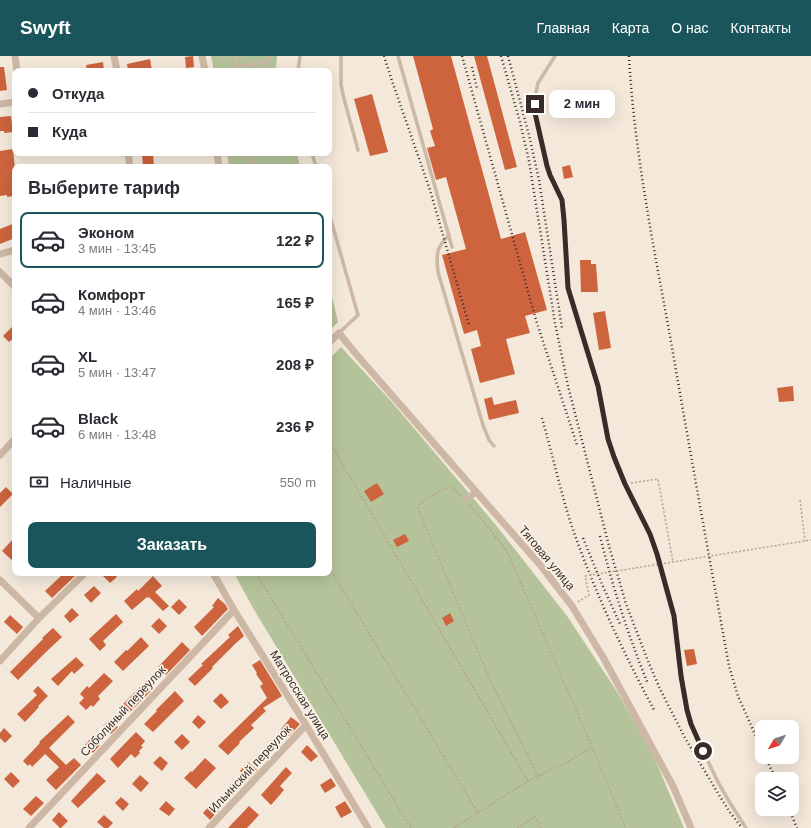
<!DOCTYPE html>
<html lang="ru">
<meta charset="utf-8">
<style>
:root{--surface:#fff;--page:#f2f2f3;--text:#2b2b33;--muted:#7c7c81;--line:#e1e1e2;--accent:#1a555b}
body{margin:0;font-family:Arial,sans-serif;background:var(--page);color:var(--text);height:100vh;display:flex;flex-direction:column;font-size:15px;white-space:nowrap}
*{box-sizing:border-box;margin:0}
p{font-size:13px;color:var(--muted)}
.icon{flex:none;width:22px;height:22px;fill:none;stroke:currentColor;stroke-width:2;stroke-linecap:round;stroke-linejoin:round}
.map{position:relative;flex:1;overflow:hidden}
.side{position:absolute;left:12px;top:108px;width:320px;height:412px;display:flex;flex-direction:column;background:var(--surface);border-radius:8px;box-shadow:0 4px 16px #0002}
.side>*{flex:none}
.banner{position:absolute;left:12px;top:12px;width:320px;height:88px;border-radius:8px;box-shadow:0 4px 16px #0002;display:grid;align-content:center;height:88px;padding:0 16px;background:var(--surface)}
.needle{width:26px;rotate:231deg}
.buttons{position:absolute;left:755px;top:664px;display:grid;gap:8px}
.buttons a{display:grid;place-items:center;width:44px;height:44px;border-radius:8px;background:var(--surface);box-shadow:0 4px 16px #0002;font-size:20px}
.end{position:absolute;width:18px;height:18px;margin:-9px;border:5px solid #372c27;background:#fff;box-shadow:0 0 0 2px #fff}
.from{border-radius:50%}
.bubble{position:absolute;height:28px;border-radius:8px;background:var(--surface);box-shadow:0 4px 16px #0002;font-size:13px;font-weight:800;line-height:28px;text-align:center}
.banner b{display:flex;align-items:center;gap:14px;height:38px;font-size:15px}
.banner b+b{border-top:1px solid var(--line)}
.banner i{width:10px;height:10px;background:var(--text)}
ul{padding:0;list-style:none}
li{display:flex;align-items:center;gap:12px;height:56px;margin:0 8px 6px;padding:0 8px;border:2px solid transparent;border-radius:8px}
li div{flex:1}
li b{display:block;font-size:15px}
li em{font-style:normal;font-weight:800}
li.selected{border-color:var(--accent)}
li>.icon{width:36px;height:36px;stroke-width:1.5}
h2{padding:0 16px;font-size:18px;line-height:48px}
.pay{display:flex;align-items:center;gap:10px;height:44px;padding:0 16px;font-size:15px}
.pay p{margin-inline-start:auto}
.cta{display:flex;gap:8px;margin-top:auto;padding:8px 16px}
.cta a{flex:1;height:46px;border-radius:8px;background:var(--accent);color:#fff;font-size:16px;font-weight:800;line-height:46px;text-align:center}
header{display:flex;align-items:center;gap:24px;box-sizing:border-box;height:56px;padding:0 20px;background:var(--accent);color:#fff}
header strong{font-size:19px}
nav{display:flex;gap:22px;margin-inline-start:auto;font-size:14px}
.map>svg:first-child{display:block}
.green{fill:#b4c399}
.building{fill:#cd643e}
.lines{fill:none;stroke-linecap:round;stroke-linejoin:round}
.path{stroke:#b8a28f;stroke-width:1.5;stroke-dasharray:2 2;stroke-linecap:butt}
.service{stroke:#ccb8a5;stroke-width:3.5}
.minor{stroke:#ccb8a5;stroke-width:7}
.rail{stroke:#372c27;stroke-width:2.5;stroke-dasharray:1 3;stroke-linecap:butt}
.path-bridge{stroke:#b8a28f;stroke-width:1.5;stroke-dasharray:2 2;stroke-linecap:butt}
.route{stroke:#372c27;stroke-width:5}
.labels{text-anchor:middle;stroke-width:3.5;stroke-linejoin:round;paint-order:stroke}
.street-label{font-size:12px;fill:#372c27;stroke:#faf2e7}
</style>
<header>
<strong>Swyft</strong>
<nav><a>Главная</a><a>Карта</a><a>О нас</a><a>Контакты</a></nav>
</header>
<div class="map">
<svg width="811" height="772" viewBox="0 0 811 772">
<rect width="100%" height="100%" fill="#f3e8da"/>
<g class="green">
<path d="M211 0H277L276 12 277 15H214Z"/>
<path d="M227 97H297L300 111H229Z"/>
<path d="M329 228 338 266 329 275Z"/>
<path d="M341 291 391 345 495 468 567 560 616 634 638 672 657 708 684 772H386L253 552 234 517H329V303Z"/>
</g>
<g class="building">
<path d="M193 0 194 11 186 12 185 1Z"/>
<path d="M413 0H451L501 183 525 176 547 254 525 260 530 277 506 283 515 318 480 327 471 293 481 290 477 274 464 278 442 199 466 193 446 121 436 124 427 92 435 90 430 75 433 73Z"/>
<path d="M474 0H487L517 111 505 114Z"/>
<path d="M150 3 152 15H128L127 8Z"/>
<path d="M103 6 104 15H87L86 9Z"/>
<path d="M0 11H4L7 34 0 35Z"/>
<path d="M372 38 388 96 370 100 354 43Z"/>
<path d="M11 60 13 76 4 77V75H0V61Z"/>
<path d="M13 93 15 114H12L14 140 7 141V139L0 140V95Z"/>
<path d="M142 97H153L154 111H143Z"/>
<path d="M570 109 573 121 564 123 562 111Z"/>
<path d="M15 167V182L0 188V173Z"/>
<path d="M580 204H591V208H596L598 236H581Z"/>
<path d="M605 255 611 292 599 294 593 257Z"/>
<path d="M15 268V281L9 286 3 280Z"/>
<path d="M793 330 794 345 779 346 777 332Z"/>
<path d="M492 341 494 349 516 344 519 357 489 364 484 343Z"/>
<path d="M377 427 384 438 371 446 364 435Z"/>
<path d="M6 431 13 438 0 451V437Z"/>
<path d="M405 478 409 485 397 491 393 484Z"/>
<path d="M15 481V507L2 495Z"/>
<path d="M58 517H74L76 519 52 542 45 535 61 520Z"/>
<path d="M100 517H113L117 521 110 527Z"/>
<path d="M153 520 162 530 155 536 169 550 163 555 149 541 148 542 147 541 132 554 124 545 137 533 138 535Z"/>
<path d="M94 530 101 537 91 547 84 539Z"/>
<path d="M218 542 225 548 228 553 202 580 194 571 214 551 212 550Z"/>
<path d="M179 543 187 551 179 559 171 551Z"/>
<path d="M72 552 79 559 70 567 64 560Z"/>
<path d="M450 557 454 565 446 570 442 562Z"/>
<path d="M116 558 123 566 103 585 106 589 100 595 89 583Z"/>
<path d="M10 559 23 571 17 578 4 566Z"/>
<path d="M159 562 167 570 159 578 151 570Z"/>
<path d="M238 570 244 580 236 587 212 611 213 612 195 630 188 623 203 609 201 608 230 581 228 579Z"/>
<path d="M53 572 62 581 46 596 18 624 10 616 43 583 42 582Z"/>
<path d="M141 581 149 590 123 615 114 606 126 594 127 595Z"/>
<path d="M182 586 190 594 166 619 158 611Z"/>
<path d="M694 593 697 608 687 610 684 594Z"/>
<path d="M76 601 84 609 74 618 72 615 58 630 51 623Z"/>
<path d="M260 604 282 640 263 652 266 655 251 669 254 672 239 686 240 687 228 699 218 690 267 642 260 630 263 628 256 618 257 617 252 609Z"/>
<path d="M104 617 113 625 98 640 100 643 93 651 91 649 86 654 79 647 84 642 80 638 87 630 89 632Z"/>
<path d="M147 624 154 632 129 657 122 649Z"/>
<path d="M38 630 48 640 38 650 39 651 25 666 17 658 37 639 33 635Z"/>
<path d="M175 635 184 645 153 676 144 668 157 655 156 654Z"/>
<path d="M221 637 229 646 221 653 213 645Z"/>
<path d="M68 659 75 666 49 692 66 709 74 702 81 709 56 734 46 724 59 711 45 698 32 711 30 708 28 710 23 705 40 687 39 686Z"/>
<path d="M198 659 206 666 199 673 192 666Z"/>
<path d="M291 661 300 668 289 680 281 673Z"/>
<path d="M110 663 118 671 111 678 103 670Z"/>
<path d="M4 672 12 680 5 687 0 682V677Z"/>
<path d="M136 676 145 685 141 690 143 691 139 695 140 697 135 702 131 698 118 712 110 703Z"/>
<path d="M182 678 190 686 182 694 174 686Z"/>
<path d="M92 681 100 689 93 697 85 689Z"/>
<path d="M307 689 318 700 311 706 301 696Z"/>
<path d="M160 700 168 707 162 715 153 707Z"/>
<path d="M205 702 216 712 196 733 184 722 191 715 192 716Z"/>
<path d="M248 706 257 714 232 740 226 733 242 717 240 715Z"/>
<path d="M286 711 292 717 280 730 284 734 271 749 261 739Z"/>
<path d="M11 716 20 725 13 732 4 723Z"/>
<path d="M97 717 106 725 78 752 71 745Z"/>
<path d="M140 719 149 727 141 736 132 728Z"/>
<path d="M331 722 336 730 325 737 320 729Z"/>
<path d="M36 740 44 747 31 760 23 753Z"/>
<path d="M121 741 129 748 123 755 115 747Z"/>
<path d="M166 745 175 753 169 760 159 753Z"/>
<path d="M345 745 352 756 341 762 335 751Z"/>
<path d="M211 748 218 755 210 764 203 757Z"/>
<path d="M249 750 259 759 247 772H228Z"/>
<path d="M59 756 68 765 61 772H60L52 764Z"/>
<path d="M104 759 113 767 108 772H104L97 766Z"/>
</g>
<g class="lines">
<g class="path">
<path d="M329 385 528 725"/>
<path d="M631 427 658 423 673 506"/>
<path d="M461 439 451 431 441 434 420 448 418 453 487 617 538 720"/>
<path d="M800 444 805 485"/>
<path d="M470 449 507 495 592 691 626 772"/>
<path d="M329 511 478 757"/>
<path d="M256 517 411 772"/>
<path d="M578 546 589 539 585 520"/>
<path d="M454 772 528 725 571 704 592 691"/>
<path d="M517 772 535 761 541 772"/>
</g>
<g class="service">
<path d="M235 0 237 15"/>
<path d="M341 0V28L343 39 358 94"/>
<path d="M398 0 452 191"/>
<path d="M555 0 538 27 536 36 535 57 547 110 550 119 562 144 564 164 568 232 598 330 608 383 614 401 625 428 650 478 657 499 674 560 684 637 687 654 691 668 703 695 719 728 730 747 746 772"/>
<path d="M236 11 268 6 269 0"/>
<path d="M298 15 300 0"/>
<path d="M250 97 252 111"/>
<path d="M312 97 316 111"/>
<path d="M329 157 358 259 339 277"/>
<path d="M449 179C436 192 436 198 438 216L483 369 489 384 494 390"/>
</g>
<g class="minor">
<path d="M15 0 17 15"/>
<path d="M114 0 117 15"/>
<path d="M202 0 205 15"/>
<path d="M0 48 15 46"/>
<path d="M128 97 130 111"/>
<path d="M217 97 219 111"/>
<path d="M0 198 15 194"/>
<path d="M0 216 15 231"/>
<path d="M329 287 339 277 356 298 541 510 572 550 603 601 673 730 691 772"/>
<path d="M0 399 15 383"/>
<path d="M466 443 476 436"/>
<path d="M213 517 234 554 306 669 368 772"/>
<path d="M0 524 39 562"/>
<path d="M0 605 39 562 85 517"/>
<path d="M29 772 234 554"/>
<path d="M209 772 306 669"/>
</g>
<g class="rail">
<path d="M384 0 391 22 430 134 469 269"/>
<path d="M462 0 536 264 577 389"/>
<path d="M501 0 520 66 529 105 555 267 568 330 609 490 626 548 648 605 660 633 685 682 719 739 729 755 742 772"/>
<path d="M508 0 529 79 539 124 562 272"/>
<path d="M629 0C634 94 653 187 670 280 689 390 709 500 729 610L738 640 762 694"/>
<path d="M472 11 477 33"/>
<path d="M542 362C552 397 560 433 571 468 593 532 622 594 654 654"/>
<path d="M600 480C613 532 628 579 648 628"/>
<path d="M583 482 601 526 620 568"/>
<path d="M765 701 776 723"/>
<path d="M789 753 797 772"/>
</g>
<path class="path-bridge" d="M585 520 811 484"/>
</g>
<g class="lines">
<path class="route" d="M535 48V57L547 110 550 119 562 144 564 164 568 232 598 330 608 383 614 401 625 428 650 478 657 498 674 560 681 620 687 654 691 668 703 695"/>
</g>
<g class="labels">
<g class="street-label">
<text transform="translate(547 502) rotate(50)" y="4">Тяговая улица</text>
<text transform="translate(300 639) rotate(58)" y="4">Матросская улица</text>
<text transform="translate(123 655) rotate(-47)" y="4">Соболиный переулок</text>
<text transform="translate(250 713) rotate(-47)" y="4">Ильинский переулок</text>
</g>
</g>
</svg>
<div class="buttons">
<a><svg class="needle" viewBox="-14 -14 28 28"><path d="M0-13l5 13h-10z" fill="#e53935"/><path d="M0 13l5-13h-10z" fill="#7c7c81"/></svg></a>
<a><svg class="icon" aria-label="layers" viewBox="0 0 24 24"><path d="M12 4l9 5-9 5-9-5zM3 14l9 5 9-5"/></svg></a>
</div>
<i class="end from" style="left:703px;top:695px"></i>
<i class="end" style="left:535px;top:48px"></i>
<div class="bubble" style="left:549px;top:34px;width:66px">2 мин</div>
<div class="banner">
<b><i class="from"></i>Откуда</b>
<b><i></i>Куда</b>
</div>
<section class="side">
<h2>Выберите тариф</h2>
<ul>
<li class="selected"><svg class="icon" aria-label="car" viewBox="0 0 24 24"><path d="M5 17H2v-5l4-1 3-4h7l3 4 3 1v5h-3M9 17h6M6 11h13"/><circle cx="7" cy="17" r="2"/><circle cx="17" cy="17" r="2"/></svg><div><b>Эконом</b><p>3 мин · 13:45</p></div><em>122 ₽</em></li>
<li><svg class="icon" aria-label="car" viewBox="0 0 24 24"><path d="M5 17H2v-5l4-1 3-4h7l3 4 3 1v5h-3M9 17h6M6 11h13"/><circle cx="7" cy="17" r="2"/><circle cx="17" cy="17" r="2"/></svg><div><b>Комфорт</b><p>4 мин · 13:46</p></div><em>165 ₽</em></li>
<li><svg class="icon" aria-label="car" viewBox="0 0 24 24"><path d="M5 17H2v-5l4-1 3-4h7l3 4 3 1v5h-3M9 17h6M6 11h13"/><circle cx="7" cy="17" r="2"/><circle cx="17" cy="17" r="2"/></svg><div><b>XL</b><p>5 мин · 13:47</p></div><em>208 ₽</em></li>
<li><svg class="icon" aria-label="car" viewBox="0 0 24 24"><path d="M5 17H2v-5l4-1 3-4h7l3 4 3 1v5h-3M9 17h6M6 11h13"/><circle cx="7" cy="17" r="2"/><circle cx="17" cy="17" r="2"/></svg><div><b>Black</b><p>6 мин · 13:48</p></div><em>236 ₽</em></li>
</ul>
<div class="pay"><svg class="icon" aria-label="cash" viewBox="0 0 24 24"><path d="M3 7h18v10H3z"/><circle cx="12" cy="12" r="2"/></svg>Наличные<p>550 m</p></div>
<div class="cta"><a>Заказать</a></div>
</section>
</div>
